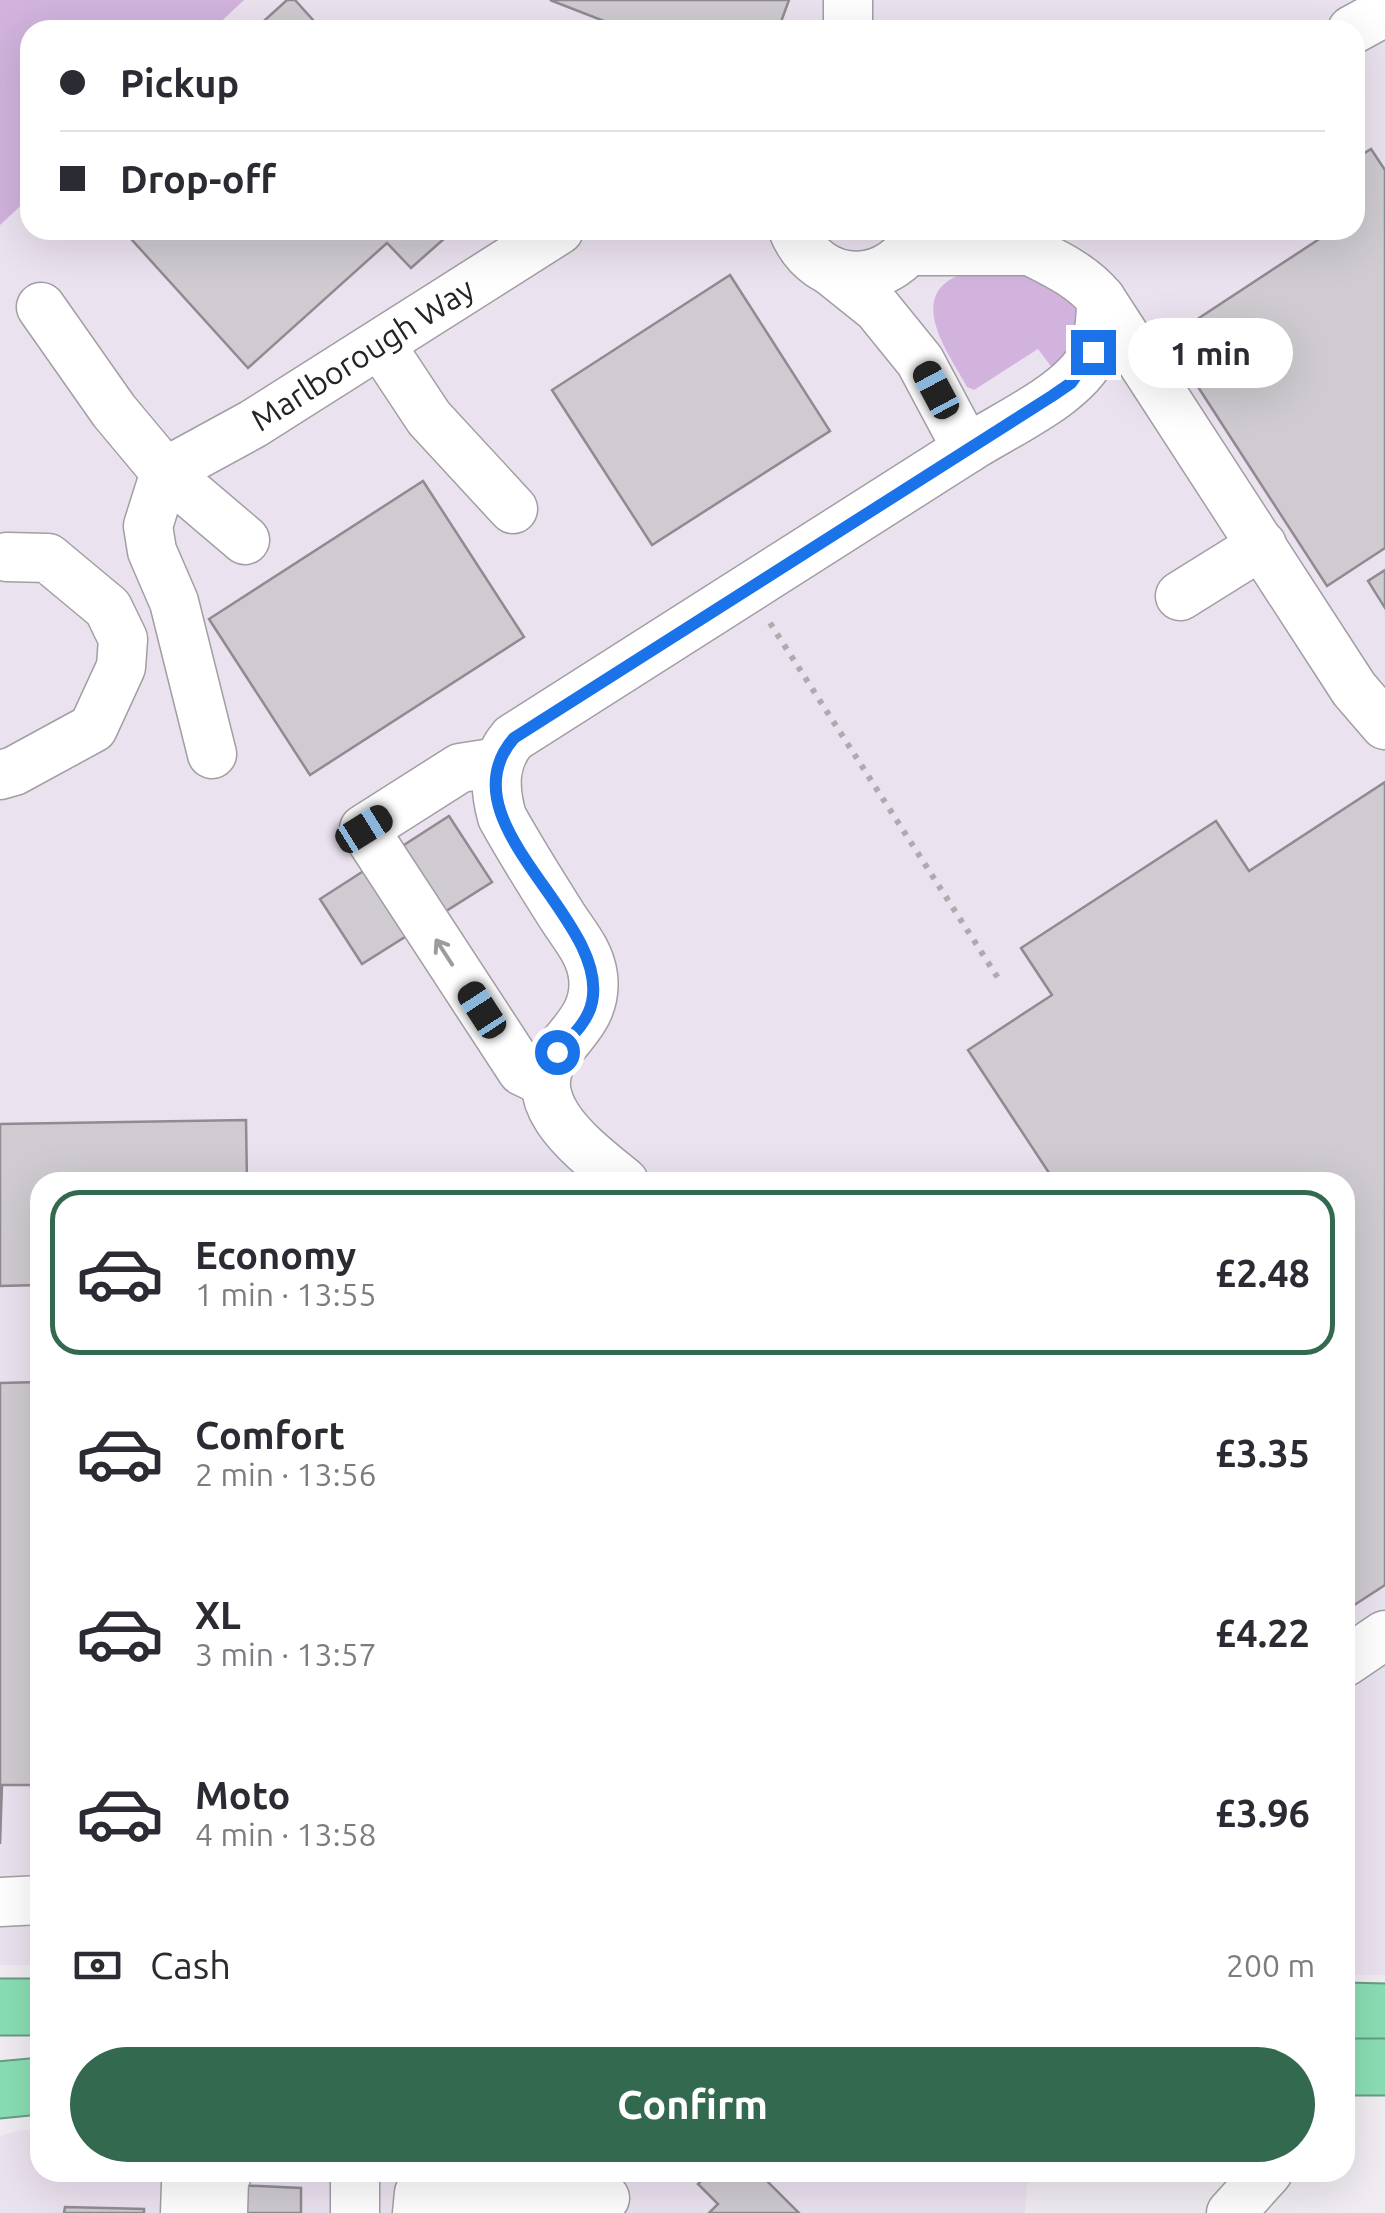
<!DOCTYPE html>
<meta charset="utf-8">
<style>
:root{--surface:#fff;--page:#f7f7f7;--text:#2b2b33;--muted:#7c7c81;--line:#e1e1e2;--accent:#32694f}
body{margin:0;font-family:Ubuntu,sans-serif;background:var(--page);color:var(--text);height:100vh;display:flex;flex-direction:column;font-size:38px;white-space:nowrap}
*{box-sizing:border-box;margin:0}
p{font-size:32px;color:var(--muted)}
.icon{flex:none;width:55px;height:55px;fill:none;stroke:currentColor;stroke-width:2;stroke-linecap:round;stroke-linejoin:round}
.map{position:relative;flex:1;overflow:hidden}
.details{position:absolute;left:30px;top:1172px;width:1325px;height:1010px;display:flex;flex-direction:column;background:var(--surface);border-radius:30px;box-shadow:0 10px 40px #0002}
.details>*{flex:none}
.banner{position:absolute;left:20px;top:20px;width:1345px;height:220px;border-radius:30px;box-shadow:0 10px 40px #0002;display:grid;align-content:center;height:220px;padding:0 40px;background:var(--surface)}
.end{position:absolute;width:45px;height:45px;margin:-22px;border:12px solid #1a73e8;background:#fff;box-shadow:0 0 0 5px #fff}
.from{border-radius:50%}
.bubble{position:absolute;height:70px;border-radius:35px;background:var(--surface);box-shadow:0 10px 40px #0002;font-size:32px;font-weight:600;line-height:70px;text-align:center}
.car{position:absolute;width:30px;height:60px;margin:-30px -15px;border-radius:12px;box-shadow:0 0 8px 2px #0007;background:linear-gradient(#222 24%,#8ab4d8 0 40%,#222 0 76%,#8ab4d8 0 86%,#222 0)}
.banner b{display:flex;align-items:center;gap:35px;height:95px;font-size:38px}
.banner b+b{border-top:2px solid var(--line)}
.banner i{width:25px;height:25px;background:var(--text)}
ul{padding:18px 0 0;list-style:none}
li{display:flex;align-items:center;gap:30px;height:165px;margin:0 20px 15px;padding:0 20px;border:5px solid transparent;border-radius:30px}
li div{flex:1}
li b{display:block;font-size:38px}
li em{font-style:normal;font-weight:600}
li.on{border-color:var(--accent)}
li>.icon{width:90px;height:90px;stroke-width:1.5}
.pay{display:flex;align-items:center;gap:25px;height:110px;padding:0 40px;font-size:38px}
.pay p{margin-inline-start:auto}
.primary-button{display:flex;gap:20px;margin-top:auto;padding:20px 40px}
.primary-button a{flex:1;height:115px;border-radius:60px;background:var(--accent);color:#fff;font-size:40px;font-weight:600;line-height:115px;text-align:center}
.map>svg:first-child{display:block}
.built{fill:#ebe2ef;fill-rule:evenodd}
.green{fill:#d1b3dd}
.building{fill:#cfcbd1;stroke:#8f8b91;stroke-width:2.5}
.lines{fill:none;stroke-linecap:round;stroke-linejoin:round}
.minor-casing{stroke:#a29ea4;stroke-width:51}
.highway-casing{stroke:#669d82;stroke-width:59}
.path{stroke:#aeabaf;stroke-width:6;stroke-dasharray:5 8;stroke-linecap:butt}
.minor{stroke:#fff;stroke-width:48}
.highway{stroke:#8adeb4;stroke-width:55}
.highway-bridge-casing{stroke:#669d82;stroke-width:59;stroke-linecap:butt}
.highway-bridge{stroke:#8adeb4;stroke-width:55}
.oneway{stroke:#9c9c9d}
.route{stroke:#1a73e8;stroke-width:12}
.labels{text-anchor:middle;stroke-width:10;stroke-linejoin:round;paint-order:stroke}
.street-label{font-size:32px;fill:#242325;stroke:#f0ecf2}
</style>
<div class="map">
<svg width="1385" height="2213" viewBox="0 0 1385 2213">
<rect width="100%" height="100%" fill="#f0ecf2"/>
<g class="built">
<path d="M0 0H1385V1975H1345V1182H40V1965H0ZM30 30H1355V230H30Z"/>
<path d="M21 2130H40V2172L1028 2173 1025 2213H0V2136Z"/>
</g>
<g class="green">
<path d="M0 0H244L212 30H30V197L0 225Z"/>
<path d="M1010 270C1028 277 1082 293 1082 316 1082 330 1064 362 1059 377L1038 349 974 390 967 387C951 357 907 300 955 277 970 270 993 272 1010 270Z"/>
</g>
<g class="building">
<path d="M287 0H295L322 30H254Z"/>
<path d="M550 0H789L778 30H627Z"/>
<path d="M1371 149 1385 170V548L1327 586 1167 339 1333 230H1355V159Z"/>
<path d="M123 230H454L411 268 387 243 248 368Z"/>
<path d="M730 275 830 431 652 545 552 390Z"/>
<path d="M423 481 524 637 310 775 209 619Z"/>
<path d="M1385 570V608L1368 581Z"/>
<path d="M1385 782V1585L1345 1611V1182H1055L968 1050 1052 995 1021 948 1216 821 1249 871Z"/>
<path d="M449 816 492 882 362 964 320 899Z"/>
<path d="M246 1120 247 1182H40V1285L0 1286V1124Z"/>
<path d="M40 1382V1785H2L0 1844V1383Z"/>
<path d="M710 2172H758L799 2213H709L718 2204 698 2184Z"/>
<path d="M236 2185 301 2188V2213H224Z"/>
<path d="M65 2207 144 2209V2213H64Z"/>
</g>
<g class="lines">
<defs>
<g id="minor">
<path d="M848 30V0"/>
<path d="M1352 30 1385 12"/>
<path d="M793 230C819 292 894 290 921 230"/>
<path d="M994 230C1029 255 1073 265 1101 299L1354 689 1385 725"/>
<path d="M910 251H1024"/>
<path d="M41 307 114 411 165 472 245 540"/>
<path d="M380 344 429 418 513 509"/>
<path d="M967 449C1004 425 1075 394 1093 354 1100 336 1101 317 1101 299"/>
<path id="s1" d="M165 472 253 424 559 230"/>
<path d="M165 472 148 526 152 551 174 602 212 754"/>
<path d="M1180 596 1262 545"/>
<path d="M499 762 460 768 364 829 522 1071 545 1082"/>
<path d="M0 775 14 771 93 728 121 667 123 639 108 608 48 558 7 557"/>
<path d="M624 1182C588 1152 515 1101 560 1049 579 1026 597 1008 593 976 590 952 574 935 562 916 541 883 521 851 502 817 494 788 493 761 513 738L967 449 920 361 877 308 832 272"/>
<path d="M1345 1662 1385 1635"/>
<path d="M0 1902 40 1900"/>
<path d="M355 2172V2213"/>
<path d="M185 2213 186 2184"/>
<path d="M223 2213 224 2179 228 2172"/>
<path d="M417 2213 419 2193 605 2198"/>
<path d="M1231 2213 1268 2172"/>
</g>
<g id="highway">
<path d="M0 2007H40"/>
<path d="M1345 2011 1385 2012"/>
<path d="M0 2090 40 2086"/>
</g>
</defs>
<use href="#minor" class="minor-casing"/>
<use href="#highway" class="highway-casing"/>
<path class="path" d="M770 623 998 978"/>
<use href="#minor" class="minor"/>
<use href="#highway" class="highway"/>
<defs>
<path id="highway-bridge" d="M1345 2067H1385"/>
</defs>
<use href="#highway-bridge" class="highway-bridge-casing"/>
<use href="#highway-bridge" class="highway-bridge"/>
</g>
<defs><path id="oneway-shaft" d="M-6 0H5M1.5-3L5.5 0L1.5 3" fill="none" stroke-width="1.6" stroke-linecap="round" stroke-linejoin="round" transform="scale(2.5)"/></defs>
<use class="oneway" href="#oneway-shaft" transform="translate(444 952) rotate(-123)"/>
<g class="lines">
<path class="route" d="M557 1052C571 1037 588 1022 592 1002 610 918 441 822 514 738L1052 396 1071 383 1093 352"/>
</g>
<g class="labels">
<g class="street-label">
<text dy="11" stroke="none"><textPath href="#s1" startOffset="230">Marlborough Way</textPath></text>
</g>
</g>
</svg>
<i class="end from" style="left:557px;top:1052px"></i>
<i class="end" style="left:1093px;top:352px"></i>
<div class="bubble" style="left:1128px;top:318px;width:165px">1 min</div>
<i class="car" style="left:936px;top:390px;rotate:332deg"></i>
<i class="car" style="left:364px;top:829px;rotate:58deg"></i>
<i class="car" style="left:482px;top:1010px;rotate:327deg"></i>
<div class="banner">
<b><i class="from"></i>Pickup</b>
<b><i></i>Drop-off</b>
</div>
<section class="details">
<ul>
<li class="on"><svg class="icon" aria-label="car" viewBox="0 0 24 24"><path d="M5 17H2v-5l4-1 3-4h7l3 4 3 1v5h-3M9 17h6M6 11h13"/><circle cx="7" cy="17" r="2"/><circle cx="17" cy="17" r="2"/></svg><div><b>Economy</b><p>1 min · 13:55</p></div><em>£2.48</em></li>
<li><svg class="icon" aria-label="car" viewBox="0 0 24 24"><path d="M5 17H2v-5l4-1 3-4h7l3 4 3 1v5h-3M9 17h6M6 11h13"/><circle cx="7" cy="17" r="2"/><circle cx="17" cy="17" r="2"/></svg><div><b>Comfort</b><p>2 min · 13:56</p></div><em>£3.35</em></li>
<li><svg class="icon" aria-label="car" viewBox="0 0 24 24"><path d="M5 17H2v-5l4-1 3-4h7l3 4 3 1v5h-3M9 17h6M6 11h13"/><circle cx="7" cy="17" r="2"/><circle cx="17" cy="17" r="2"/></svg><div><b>XL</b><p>3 min · 13:57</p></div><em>£4.22</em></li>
<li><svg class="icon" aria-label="car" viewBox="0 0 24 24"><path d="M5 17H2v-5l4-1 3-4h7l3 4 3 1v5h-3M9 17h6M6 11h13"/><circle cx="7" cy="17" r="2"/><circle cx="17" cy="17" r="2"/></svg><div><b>Moto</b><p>4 min · 13:58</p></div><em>£3.96</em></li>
</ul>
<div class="pay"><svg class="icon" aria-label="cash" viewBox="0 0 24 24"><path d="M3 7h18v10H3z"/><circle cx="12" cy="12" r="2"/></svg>Cash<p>200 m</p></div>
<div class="primary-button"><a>Confirm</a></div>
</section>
</div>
